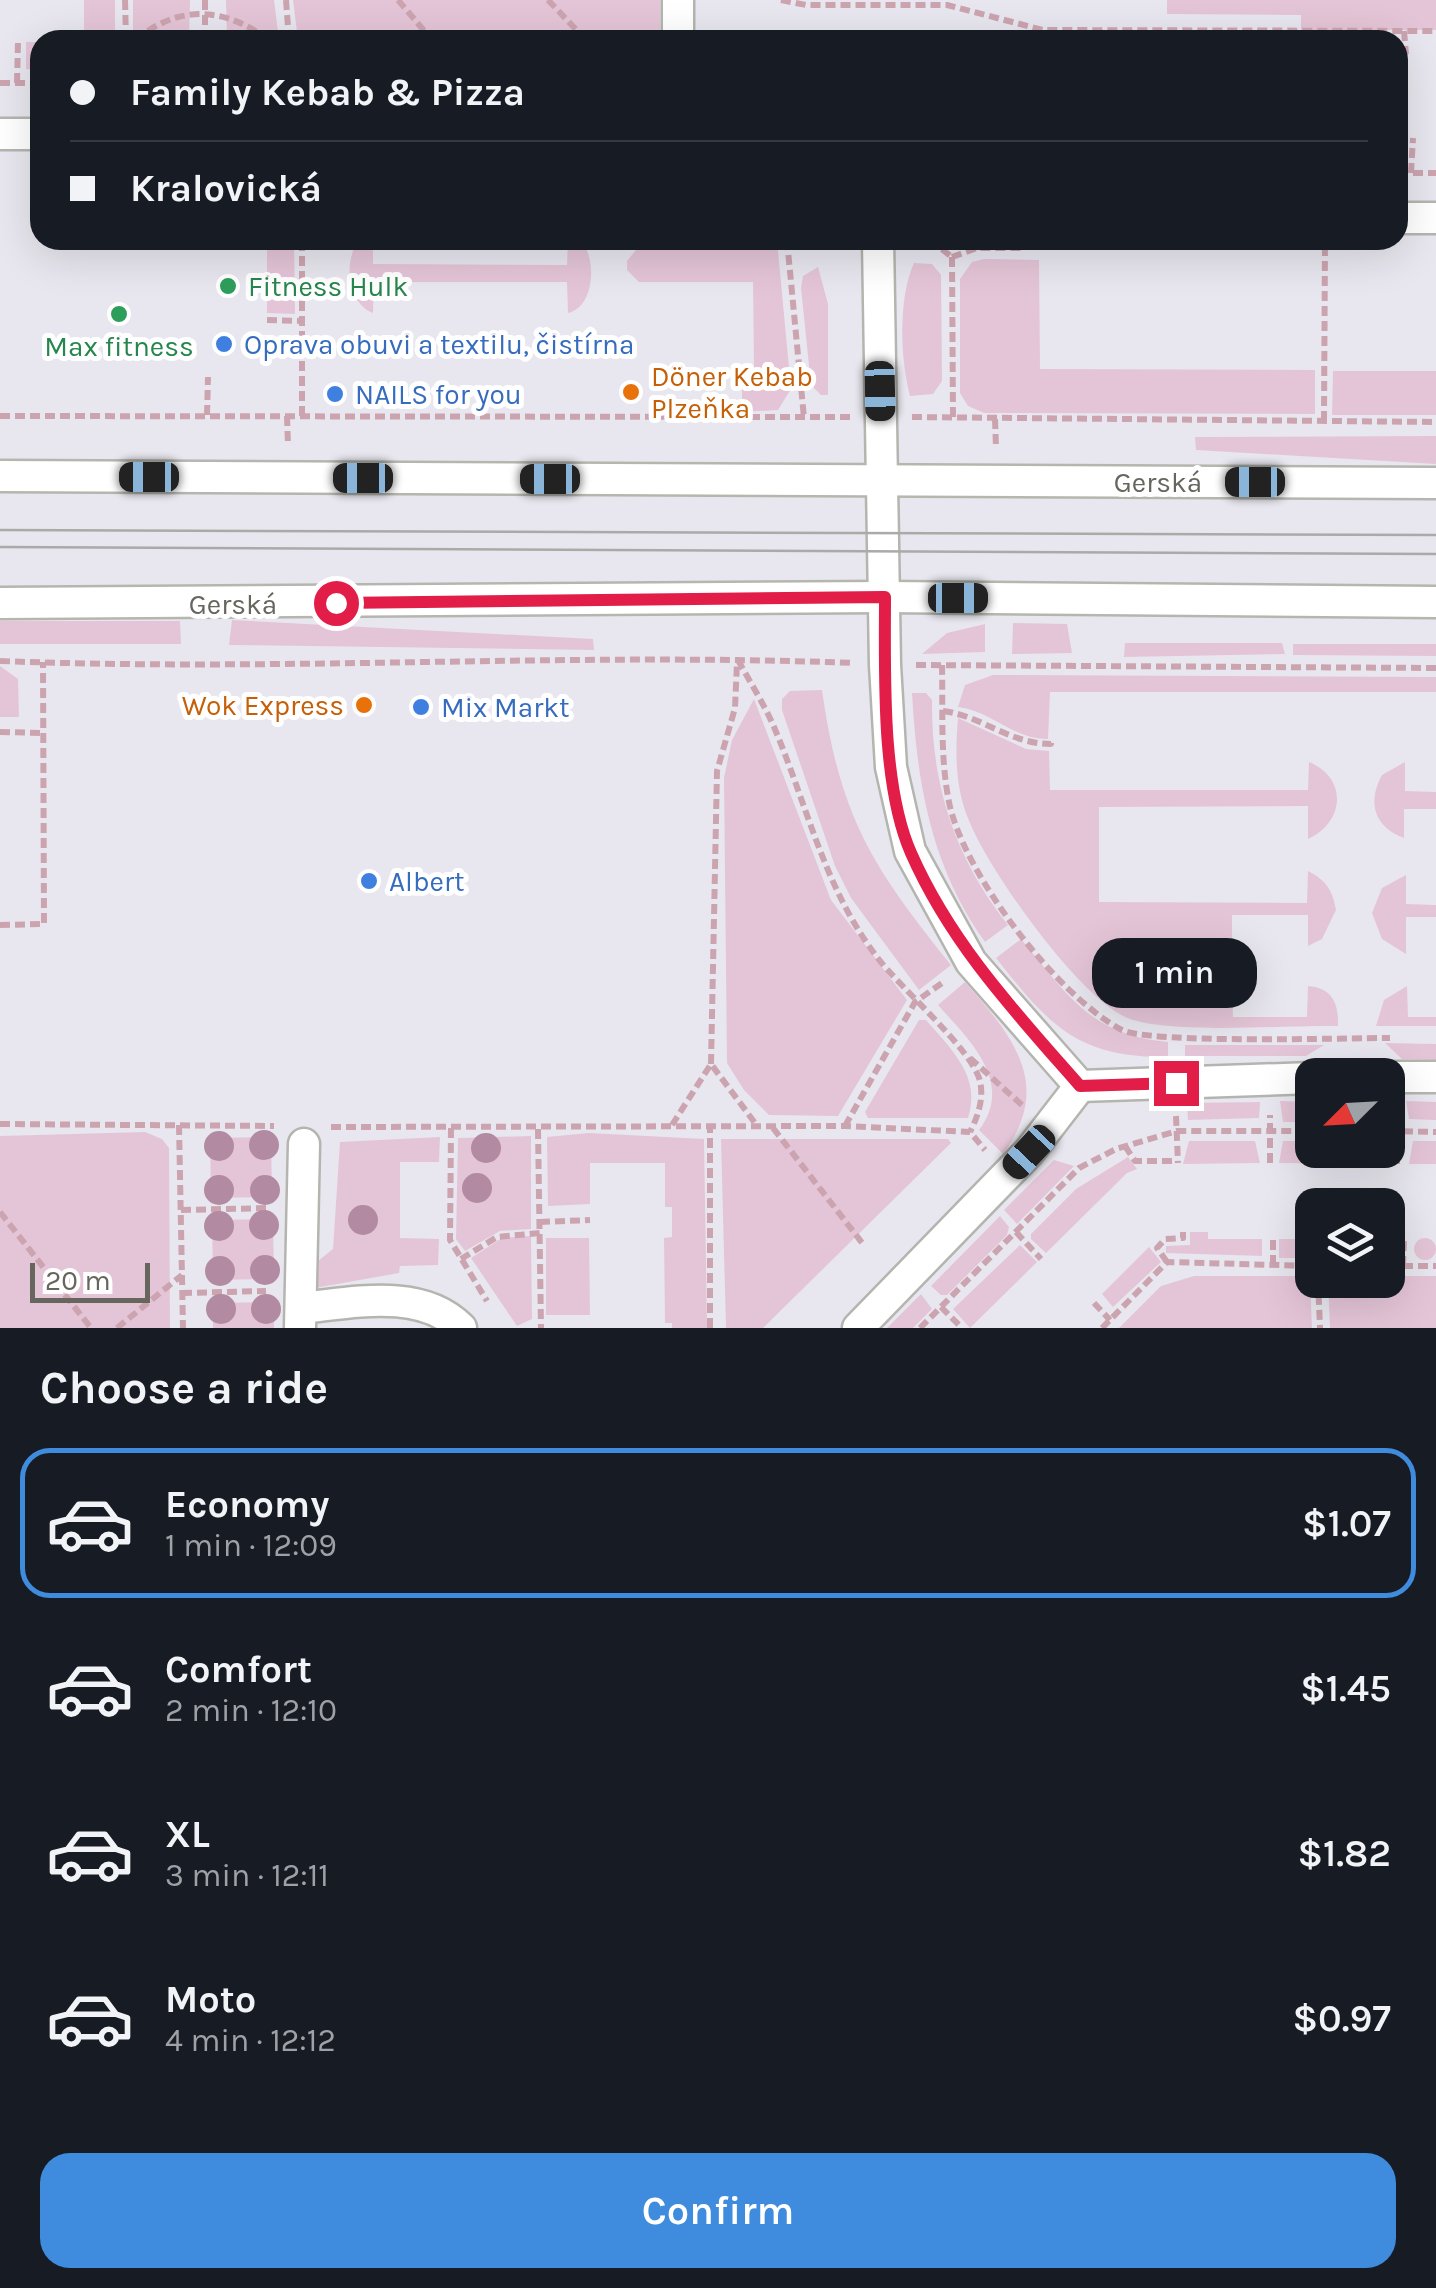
<!DOCTYPE html>
<meta charset="utf-8">
<style>
:root{--surface:#171b24;--page:#242831;--text:#f1f3f6;--muted:#9ea1a6;--line:#363941;--accent:#3f8bdd}
body{margin:0;font-family:Karla,sans-serif;background:var(--page);color:var(--text);height:100vh;display:flex;flex-direction:column;font-size:38px;white-space:nowrap}
*{box-sizing:border-box;margin:0}
p{font-size:32px;color:var(--muted)}
.icon{flex:none;width:55px;height:55px;fill:none;stroke:currentColor;stroke-width:2;stroke-linecap:round;stroke-linejoin:round}
.map{position:relative;height:1328px;overflow:hidden}
.details{display:flex;flex-direction:column;background:var(--surface);flex:1}
.details>*{flex:none}
.guide{position:absolute;left:30px;top:30px;width:1378px;height:220px;border-radius:30px;box-shadow:0 10px 40px #0002;display:grid;align-content:center;height:220px;padding:0 40px;background:var(--surface)}
.needle{width:65px;rotate:246deg}
.controls{position:absolute;left:1295px;top:1058px;display:grid;gap:20px}
.controls a{display:grid;place-items:center;width:110px;height:110px;border-radius:20px;background:var(--surface);box-shadow:0 10px 40px #0002;font-size:50px}
.scale{position:absolute;left:30px;bottom:25px;width:120px;box-sizing:border-box;padding-left:10px;border:5px solid #66665e;border-top:0;font-size:28px;line-height:35px;white-space:nowrap;color:#66665e;-webkit-text-stroke:8px #fff;paint-order:stroke}
.end{position:absolute;width:45px;height:45px;margin:-22px;border:12px solid #e11d48;background:#fff;box-shadow:0 0 0 5px #fff}
.from{border-radius:50%}
.bubble{position:absolute;height:70px;border-radius:30px;background:var(--surface);box-shadow:0 10px 40px #0002;font-size:32px;font-weight:600;line-height:70px;text-align:center}
.car{position:absolute;width:30px;height:60px;margin:-30px -15px;border-radius:12px;box-shadow:0 0 8px 2px #0007;background:linear-gradient(#222 24%,#8ab4d8 0 40%,#222 0 76%,#8ab4d8 0 86%,#222 0)}
.guide b{display:flex;align-items:center;gap:35px;height:95px;font-size:38px}
.guide b+b{border-top:2px solid var(--line)}
.guide i{width:25px;height:25px;background:var(--text)}
ul{padding:0;list-style:none}
li{display:flex;align-items:center;gap:30px;height:150px;margin:0 20px 15px;padding:0 20px;border:5px solid transparent;border-radius:30px}
li div{flex:1}
li b{display:block;font-size:38px}
li em{font-style:normal;font-weight:600}
li.current{border-color:var(--accent)}
li>.icon{width:90px;height:90px;stroke-width:1.5}
h2{padding:0 40px;font-size:45px;line-height:120px}
.action{display:flex;gap:20px;margin-top:auto;padding:20px 40px}
.action a{flex:1;height:115px;border-radius:30px;background:var(--accent);color:#fff;font-size:40px;font-weight:600;line-height:115px;text-align:center}
.map>svg:first-child{display:block}
.green{fill:#e4c5d7}
.lines{fill:none;stroke-linecap:round;stroke-linejoin:round}
.street-casing{stroke:#b5b5af;stroke-width:35}
.secondary-casing{stroke:#b5b6ae;stroke-width:35}
.path{stroke:#cca4b0;stroke-width:6;stroke-dasharray:10 5;stroke-linecap:butt}
.street{stroke:#fff;stroke-width:30}
.secondary{stroke:#fff;stroke-width:30}
.tram{stroke:#aaaaa8;stroke-width:2.5}
.tree{fill:#b28aa1}
.route{stroke:#e11d48;stroke-width:12}
.leisure-dot{fill:#2e9e5b;stroke:#fff;stroke-width:4}
.shop-dot{fill:#3f7fe0;stroke:#fff;stroke-width:4}
.food-dot{fill:#e8710a;stroke:#fff;stroke-width:4}
.labels{text-anchor:middle;stroke-width:10;stroke-linejoin:round;paint-order:stroke}
.leisure-label{font-size:28px;fill:#27864d;stroke:#fff;text-anchor:start}
.shop-label{font-size:28px;fill:#366cbe;stroke:#fff;text-anchor:start}
.food-label{font-size:28px;fill:#c56008;stroke:#fff;text-anchor:start}
.street-label{font-size:28px;fill:#66665e;stroke:#fff}
</style>
<div class="map">
<svg width="1436" height="1328" viewBox="0 0 1436 1328">
<rect width="100%" height="100%" fill="#e8e7ef"/>
<g class="green">
<rect x="84" y="0" width="31" height="40"/>
<path d="M133 0H190L189 40H133Z"/>
<path d="M226 0H274L279 40 227 39Z"/>
<path d="M293 0H660V40H298Z"/>
<path d="M1167 0H1436V30H1301V15L1167 14Z"/>
<path d="M26 42H40V71L26 69Z"/>
<path d="M267 240H294L295 314 267 313Z"/>
<path d="M359 240H373V264L567 265 568 240H581C597 259 595 307 568 313L567 282H374L373 313C347 303 343 261 359 240Z"/>
<path d="M644 240H777L791 389 778 410 742 412V381L752 380 754 370 753 282H639L627 270V261Z"/>
<path d="M984 259 1039 260 1040 369 1315 370V414L984 413 968 406 960 393V279L972 262Z"/>
<path d="M914 263 932 264 941 275 942 381 933 394 910 396C900 359 898 298 914 263Z"/>
<path d="M818 267 828 304V395H821L811 385 801 288 803 276Z"/>
<path d="M1333 371H1436V415H1332Z"/>
<path d="M1436 436V464L1196 450 1195 437Z"/>
<path d="M232 620 593 639 594 650 229 645Z"/>
<path d="M0 621H180L181 644H0Z"/>
<path d="M1013 623 1067 624 1072 653 1012 654Z"/>
<path d="M985 624V652L922 654 947 633Z"/>
<path d="M1125 643H1282L1285 654 1124 657Z"/>
<path d="M1293 644H1436V656L1293 655Z"/>
<path d="M0 666 18 679 19 717H0Z"/>
<path d="M993 675 1436 677V692H1050L1048 739C1012 739 992 711 958 707L965 685Z"/>
<path d="M822 690C840 817 872 867 951 965L919 990 851 898 835 866 782 710V699L790 691Z"/>
<path d="M912 693H926L932 700C931 785 955 858 1008 925L985 942C931 866 917 784 912 693Z"/>
<path d="M754 699 831 900 907 1000 838 1116 769 1115 744 1090 727 1063 724 778 732 740Z"/>
<path d="M958 718 1026 749 1049 751 1050 790H1308L1309 762C1348 778 1345 822 1308 839V806L1099 807V902L1307 903 1308 871C1326 880 1333 891 1336 910L1322 939 1308 946V915H1232V947H1198L1199 983 1232 984 1233 1017H1307L1308 986C1332 988 1339 1003 1338 1026 1284 1025 1181 1034 1133 1020 1084 1007 989 870 970 823 955 789 955 755 958 718Z"/>
<path d="M1405 762V791L1436 792V809H1404V838C1374 827 1367 802 1382 775Z"/>
<path d="M1406 875V904L1436 905V917H1406V954L1382 939 1372 913 1382 888Z"/>
<path d="M1021 939C1068 995 1090 1035 1168 1042V1057C1077 1058 1049 1025 996 958Z"/>
<path d="M965 982C1013 1037 1054 1084 1003 1154L979 1130C1015 1082 969 1040 938 1005Z"/>
<path d="M1407 986 1408 1017H1436V1026H1376L1384 1000Z"/>
<path d="M919 1020H926C951 1049 982 1077 968 1118H868L865 1112Z"/>
<path d="M1385 1043 1436 1044V1060L1402 1059Z"/>
<path d="M1185 1045H1324L1306 1056H1185Z"/>
<path d="M1280 1101 1312 1102V1122H1283Z"/>
<path d="M1406 1101 1436 1102V1120L1409 1119Z"/>
<path d="M1260 1102 1259 1118 1188 1120 1187 1103Z"/>
<path d="M145 1132 162 1139 169 1148 170 1328H0V1136Z"/>
<path d="M589 1133 704 1139 707 1328H672V1323H665L664 1238 672 1237V1207H665V1163H590V1204L548 1206 547 1137Z"/>
<path d="M531 1136V1229L500 1231 465 1251 456 1239 458 1138Z"/>
<path d="M271 1137 272 1197 211 1198 210 1138Z"/>
<path d="M440 1137 439 1162H400V1238L439 1239 438 1265 400 1266 399 1273 315 1288 313 1265 333 1249 340 1142Z"/>
<path d="M721 1139H948L951 1143 763 1328H726Z"/>
<path d="M1189 1141H1255L1260 1163 1183 1164Z"/>
<path d="M1283 1141H1312V1150H1388V1143L1389 1164 1279 1163Z"/>
<path d="M1413 1141H1436V1164H1409Z"/>
<path d="M1128 1157 1137 1169 1127 1173 1046 1253 1031 1239V1234L1076 1189Z"/>
<path d="M1054 1160 1074 1166 1017 1224 1004 1210Z"/>
<path d="M1000 1216 1009 1227 1007 1235 947 1295H941L931 1286Z"/>
<path d="M273 1219 274 1279 213 1280 212 1220Z"/>
<path d="M1190 1232H1208V1239H1262V1256L1166 1253V1246L1190 1245Z"/>
<path d="M531 1236 532 1319 517 1326 471 1258 502 1238Z"/>
<circle cx="1425" cy="1249" r="11"/>
<path d="M546 1238H589L590 1315H546Z"/>
<rect x="1279" y="1239" width="33" height="19"/>
<path d="M1020 1245 1037 1262 970 1328 953 1309Z"/>
<path d="M1149 1247 1161 1262 1113 1307 1102 1294Z"/>
<path d="M1194 1276H1304L1310 1281 1312 1328H1119L1161 1286Z"/>
<path d="M1388 1276H1436V1328H1330L1328 1280H1388Z"/>
<path d="M921 1294 932 1309 913 1328H887Z"/>
<path d="M274 1302V1328H213V1303Z"/>
</g>
<g class="lines">
<defs>
<g id="street">
<path d="M678 40V0"/>
<path d="M0 134H40"/>
<path d="M1398 218H1436"/>
<path d="M878 240 885 665 891 767 910 851 971 962 1080 1086 1312 1078"/>
<path d="M1388 1077H1436"/>
<path d="M301 1308C352 1303 421 1287 461 1328"/>
<path d="M300 1328 304 1144"/>
<path d="M858 1328 1029 1152 1080 1086"/>
</g>
<g id="secondary">
<path d="M0 476 1436 483"/>
<path d="M0 603 885 597 1436 602"/>
</g>
</defs>
<use href="#street" class="street-casing"/>
<use href="#secondary" class="secondary-casing"/>
<g class="path">
<path d="M125 0 126 40"/>
<path d="M205 0V40"/>
<path d="M286 0 289 40"/>
<path d="M398 0 432 40"/>
<path d="M548 0 586 40"/>
<path d="M781 0 806 5H947L1043 30 1436 31"/>
<path d="M1404 31 1406 54"/>
<path d="M136 40C178 4 226 7 268 40"/>
<path d="M0 83H40"/>
<path d="M17 83 18 42"/>
<path d="M1398 173H1436"/>
<path d="M1411 173 1413 138"/>
<path d="M787 240 804 418"/>
<path d="M930 240 952 257"/>
<path d="M952 257 953 418"/>
<path d="M952 257 977 248H1022L1025 240"/>
<path d="M267 320 302 321"/>
<path d="M207 415 208 377"/>
<path d="M0 416 850 417"/>
<path d="M287 416 288 445"/>
<path d="M302 416V240"/>
<path d="M912 417 1436 422"/>
<path d="M995 419 996 447"/>
<path d="M1324 421 1325 240"/>
<path d="M738 660C750 682 764 704 774 727 808 807 824 888 877 957 900 988 972 1049 980 1081 984 1099 978 1116 970 1132"/>
<path d="M0 661C284 672 569 652 854 663"/>
<path d="M916 665 1436 668"/>
<path d="M942 665C943 710 940 757 949 802 963 873 1058 997 1122 1030 1150 1044 1346 1038 1390 1038"/>
<path d="M943 711C982 716 1010 744 1051 744L1052 739"/>
<path d="M0 732 44 733"/>
<path d="M0 925 44 924 43 662"/>
<path d="M970 1058 1023 1106"/>
<path d="M711 1064 717 771 735 708 737 663"/>
<path d="M1397 1110V1164"/>
<path d="M1176 1116 1178 1163"/>
<path d="M0 1124 274 1126"/>
<path d="M179 1125 183 1328"/>
<path d="M672 1125 711 1064 758 1127"/>
<path d="M845 1126 915 1002 945 981"/>
<path d="M331 1127 845 1126 970 1132 985 1150"/>
<path d="M451 1128 450 1240 487 1301"/>
<path d="M773 1128 863 1244"/>
<path d="M538 1129 541 1328"/>
<path d="M1388 1131 1436 1132"/>
<path d="M1125 1146 1135 1161H1177"/>
<path d="M1270 1163V1115"/>
<path d="M181 1210 270 1208"/>
<path d="M0 1212 91 1328"/>
<path d="M540 1222 590 1220"/>
<path d="M1016 1232 1041 1259"/>
<path d="M461 1259 497 1237 540 1233"/>
<path d="M1167 1262 1157 1248 1165 1239 1183 1238V1232"/>
<path d="M1273 1265V1239"/>
<path d="M1388 1266H1436"/>
<path d="M1403 1266 1404 1239"/>
<path d="M1318 1280 1320 1328"/>
<path d="M182 1293 266 1291"/>
<path d="M1094 1303 1110 1320"/>
<path d="M941 1307 962 1328"/>
<path d="M117 1328 182 1275"/>
<path d="M710 1328V1127"/>
<path d="M920 1328 1079 1168 1116 1149 1177 1131H1312"/>
<path d="M1102 1328 1167 1262 1312 1266"/>
</g>
<use href="#street" class="street"/>
<use href="#secondary" class="secondary"/>
<g class="tram">
<path d="M0 530 1436 535"/>
<path d="M0 547 1436 554"/>
</g>
</g>
<g class="tree">
<circle cx="264" cy="1145" r="15"/>
<circle cx="219" cy="1146" r="15"/>
<circle cx="486" cy="1148" r="15"/>
<circle cx="477" cy="1188" r="15"/>
<circle cx="219" cy="1190" r="15"/>
<circle cx="265" cy="1190" r="15"/>
<circle cx="363" cy="1220" r="15"/>
<circle cx="264" cy="1225" r="15"/>
<circle cx="219" cy="1226" r="15"/>
<circle cx="265" cy="1270" r="15"/>
<circle cx="220" cy="1271" r="15"/>
<circle cx="221" cy="1309" r="15"/>
<circle cx="266" cy="1309" r="15"/>
</g>
<g class="lines">
<path class="route" d="M336 603 885 597C885 672 881 785 911 853 951 944 1016 1013 1080 1086L1176 1083"/>
</g>
<g class="leisure-dot">
<circle cx="228" cy="286" r="10"/>
<circle cx="119" cy="314" r="10"/>
</g>
<g class="shop-dot">
<circle cx="224" cy="344" r="10"/>
<circle cx="335" cy="394" r="10"/>
<circle cx="421" cy="707" r="10"/>
<circle cx="369" cy="881" r="10"/>
</g>
<g class="food-dot">
<circle cx="631" cy="392" r="10"/>
<circle cx="364" cy="705" r="10"/>
</g>
<g class="labels">
<g class="leisure-label">
<text x="248" y="296">Fitness Hulk</text>
<text x="119" y="356" text-anchor="middle">Max fitness</text>
</g>
<g class="shop-label">
<text x="244" y="354">Oprava obuvi a textilu, čistírna</text>
<text x="355" y="404">NAILS for you</text>
<text x="441" y="717">Mix Markt</text>
<text x="389" y="891">Albert</text>
</g>
<g class="food-label">
<text x="651" y="386">Döner Kebab<tspan x="651" dy="32">Plzeňka</tspan></text>
<text x="344" y="715" text-anchor="end">Wok Express</text>
</g>
<g class="street-label">
<text x="1158" y="492">Gerská</text>
<text x="233" y="614">Gerská</text>
</g>
</g>
</svg>
<div class="controls">
<a><svg class="needle" viewBox="-14 -14 28 28"><path d="M0-13l5 13h-10z" fill="#e53935"/><path d="M0 13l5-13h-10z" fill="#9ea1a6"/></svg></a>
<a><svg class="icon" aria-label="layers" viewBox="0 0 24 24"><path d="M12 4l9 5-9 5-9-5zM3 14l9 5 9-5"/></svg></a>
</div>
<div class="scale">20 m</div>
<i class="end from" style="left:336px;top:603px"></i>
<i class="end" style="left:1176px;top:1083px"></i>
<div class="bubble" style="left:1092px;top:938px;width:165px">1 min</div>
<i class="car" style="left:880px;top:391px;rotate:179deg"></i>
<i class="car" style="left:149px;top:477px;rotate:270deg"></i>
<i class="car" style="left:363px;top:478px;rotate:270deg"></i>
<i class="car" style="left:550px;top:479px;rotate:270deg"></i>
<i class="car" style="left:1255px;top:482px;rotate:270deg"></i>
<i class="car" style="left:958px;top:598px;rotate:90deg"></i>
<i class="car" style="left:1029px;top:1152px;rotate:223deg"></i>
<div class="guide">
<b><i class="from"></i>Family Kebab &amp; Pizza</b>
<b><i></i>Kralovická</b>
</div>
</div>
<section class="details">
<h2>Choose a ride</h2>
<ul>
<li class="current"><svg class="icon" aria-label="car" viewBox="0 0 24 24"><path d="M5 17H2v-5l4-1 3-4h7l3 4 3 1v5h-3M9 17h6M6 11h13"/><circle cx="7" cy="17" r="2"/><circle cx="17" cy="17" r="2"/></svg><div><b>Economy</b><p>1 min · 12:09</p></div><em>$1.07</em></li>
<li><svg class="icon" aria-label="car" viewBox="0 0 24 24"><path d="M5 17H2v-5l4-1 3-4h7l3 4 3 1v5h-3M9 17h6M6 11h13"/><circle cx="7" cy="17" r="2"/><circle cx="17" cy="17" r="2"/></svg><div><b>Comfort</b><p>2 min · 12:10</p></div><em>$1.45</em></li>
<li><svg class="icon" aria-label="car" viewBox="0 0 24 24"><path d="M5 17H2v-5l4-1 3-4h7l3 4 3 1v5h-3M9 17h6M6 11h13"/><circle cx="7" cy="17" r="2"/><circle cx="17" cy="17" r="2"/></svg><div><b>XL</b><p>3 min · 12:11</p></div><em>$1.82</em></li>
<li><svg class="icon" aria-label="car" viewBox="0 0 24 24"><path d="M5 17H2v-5l4-1 3-4h7l3 4 3 1v5h-3M9 17h6M6 11h13"/><circle cx="7" cy="17" r="2"/><circle cx="17" cy="17" r="2"/></svg><div><b>Moto</b><p>4 min · 12:12</p></div><em>$0.97</em></li>
</ul>
<div class="action"><a>Confirm</a></div>
</section>
